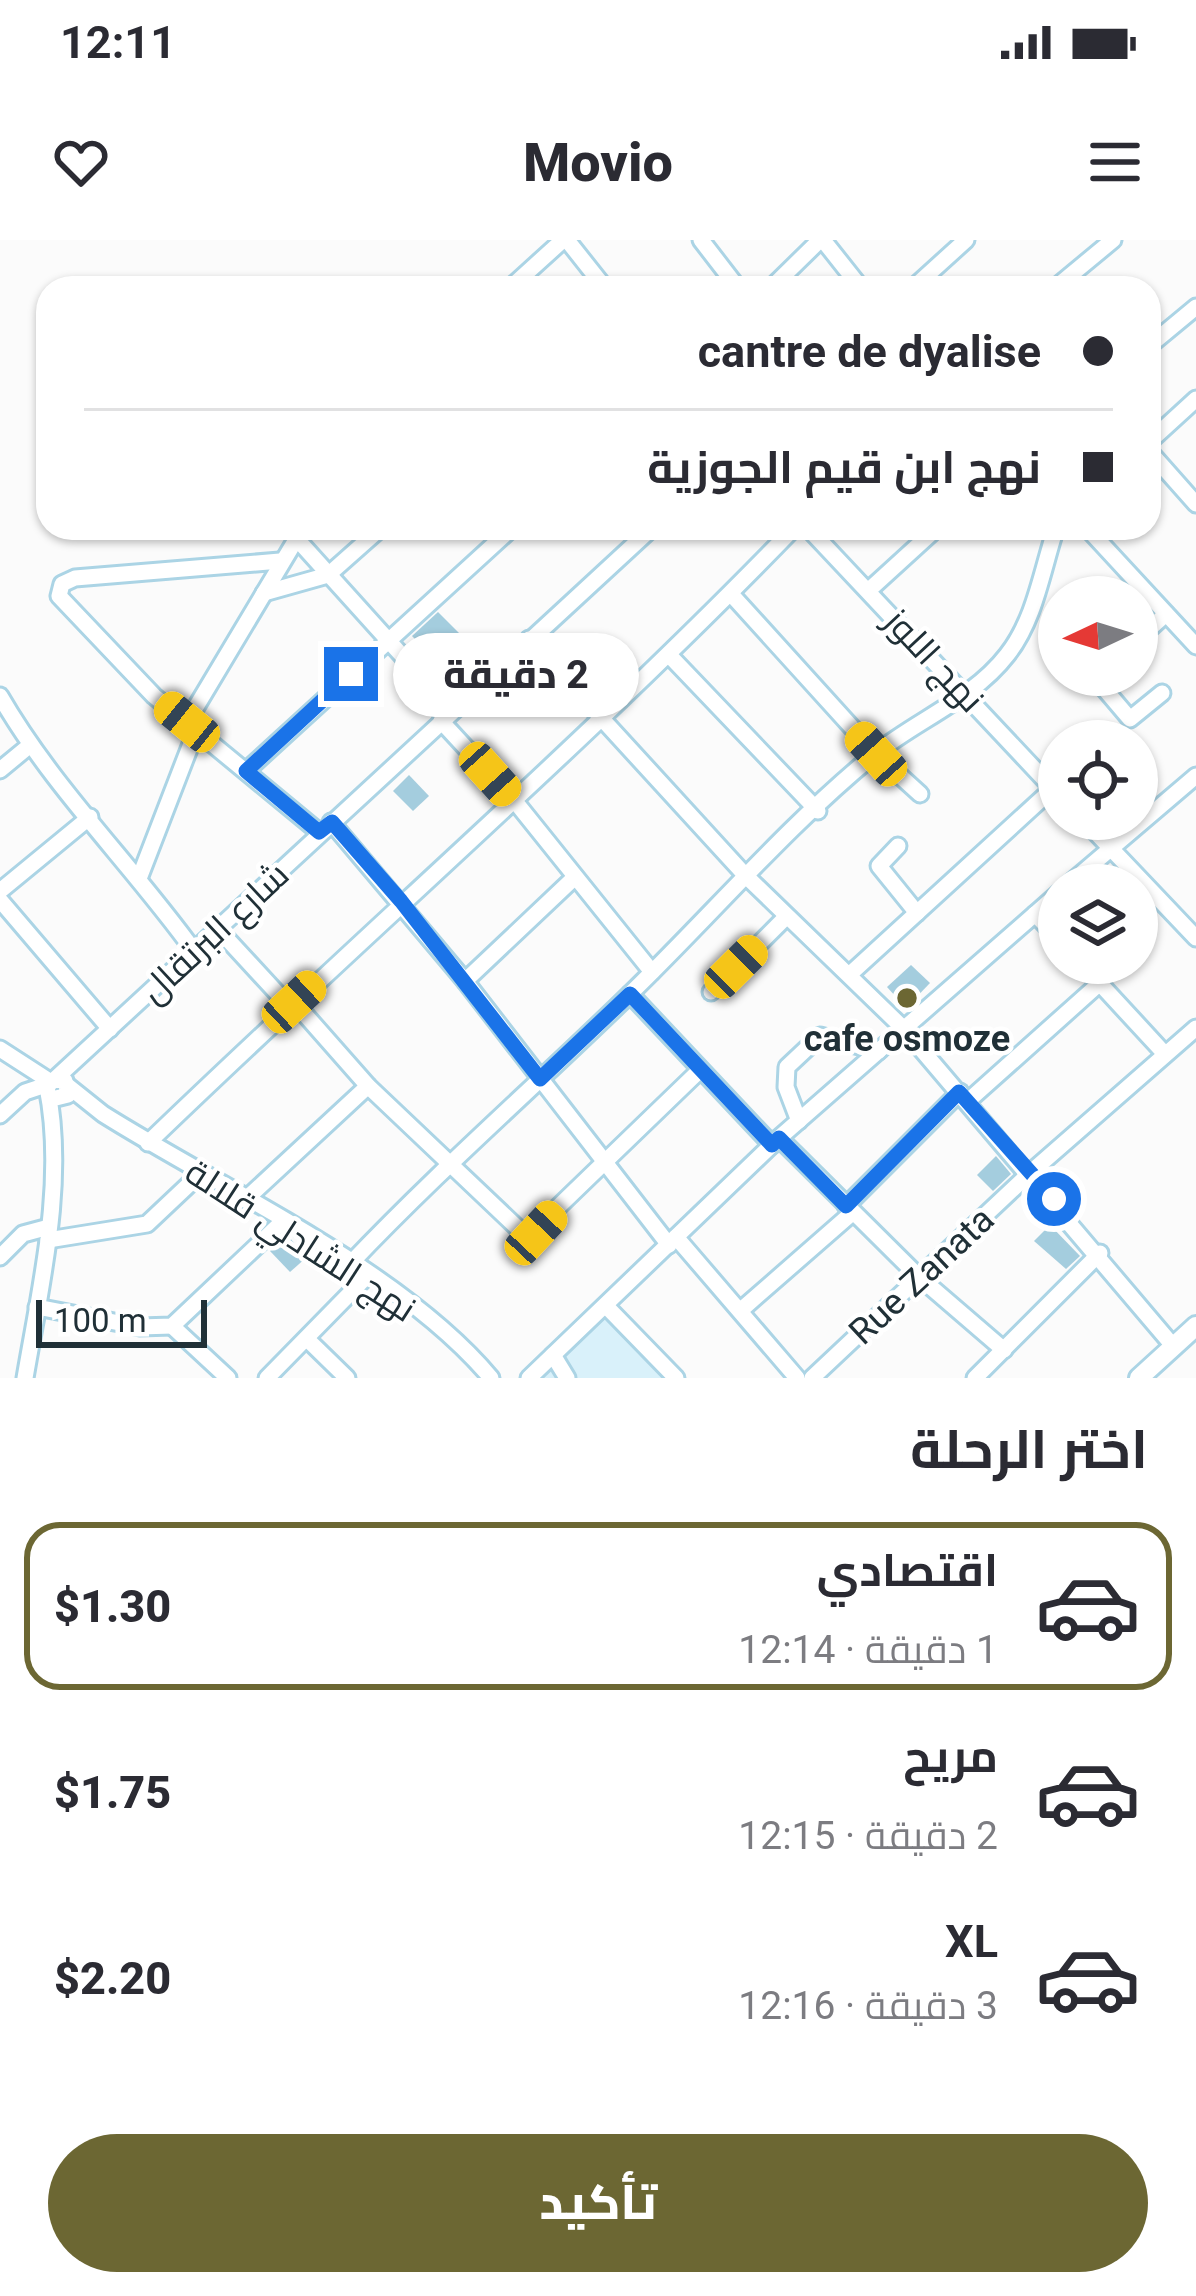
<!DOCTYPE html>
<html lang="ar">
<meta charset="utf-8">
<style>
:root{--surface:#fff;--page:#f2f2f3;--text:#2b2b33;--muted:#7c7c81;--line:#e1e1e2;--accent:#6c6733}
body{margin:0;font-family:Roboto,Cairo,sans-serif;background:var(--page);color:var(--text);direction:rtl;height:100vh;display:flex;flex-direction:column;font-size:45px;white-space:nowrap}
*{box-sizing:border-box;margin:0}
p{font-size:39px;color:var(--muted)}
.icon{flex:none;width:66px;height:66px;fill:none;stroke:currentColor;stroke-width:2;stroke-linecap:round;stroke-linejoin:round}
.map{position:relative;height:1138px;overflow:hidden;direction:ltr}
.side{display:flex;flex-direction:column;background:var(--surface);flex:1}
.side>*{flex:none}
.top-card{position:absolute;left:36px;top:36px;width:1125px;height:264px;border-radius:36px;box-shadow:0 3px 9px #0004;direction:rtl;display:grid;align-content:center;height:264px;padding:0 48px;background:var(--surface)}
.needle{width:78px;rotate:266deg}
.fabs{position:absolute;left:1038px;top:336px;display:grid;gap:24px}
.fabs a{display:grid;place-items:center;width:120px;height:120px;border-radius:50%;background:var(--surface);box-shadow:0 3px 9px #0004;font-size:60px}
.scale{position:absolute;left:36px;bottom:30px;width:171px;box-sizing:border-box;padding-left:12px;border:6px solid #203037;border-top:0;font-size:33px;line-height:42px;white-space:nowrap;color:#203037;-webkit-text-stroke:9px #fff;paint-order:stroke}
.end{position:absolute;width:54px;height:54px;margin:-27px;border:15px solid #1a73e8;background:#fff;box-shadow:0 0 0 6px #fff}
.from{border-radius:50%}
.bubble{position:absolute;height:84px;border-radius:42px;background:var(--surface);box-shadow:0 3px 9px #0004;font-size:39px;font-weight:800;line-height:84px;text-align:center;direction:rtl}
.car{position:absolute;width:36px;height:72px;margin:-36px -18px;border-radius:15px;box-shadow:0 0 9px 3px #0007;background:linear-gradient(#f5c518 24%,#345 0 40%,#f5c518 0 76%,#345 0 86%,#f5c518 0)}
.top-card b{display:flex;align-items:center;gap:42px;height:114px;font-size:45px}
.top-card b+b{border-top:3px solid var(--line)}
.top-card i{width:30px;height:30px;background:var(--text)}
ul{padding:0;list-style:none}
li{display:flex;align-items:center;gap:36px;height:168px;margin:0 24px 18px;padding:0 24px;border:6px solid transparent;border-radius:36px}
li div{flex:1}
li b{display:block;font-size:45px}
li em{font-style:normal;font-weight:800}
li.on{border-color:var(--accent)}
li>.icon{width:108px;height:108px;stroke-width:1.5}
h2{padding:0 48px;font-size:54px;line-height:144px}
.action{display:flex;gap:24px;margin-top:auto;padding:24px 48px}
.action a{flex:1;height:138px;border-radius:72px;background:var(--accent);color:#fff;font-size:48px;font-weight:800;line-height:138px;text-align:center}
.status{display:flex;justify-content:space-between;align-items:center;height:84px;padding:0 60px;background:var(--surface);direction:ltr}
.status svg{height:33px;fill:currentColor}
header{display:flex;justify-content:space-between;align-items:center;height:156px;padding:0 48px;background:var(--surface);font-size:54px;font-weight:800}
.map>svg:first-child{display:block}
.green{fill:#d9f1fa}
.building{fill:#a4cdde}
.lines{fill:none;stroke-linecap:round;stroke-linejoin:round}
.minor-casing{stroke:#abd4e5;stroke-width:21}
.major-casing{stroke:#abd4e5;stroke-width:24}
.minor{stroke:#fff;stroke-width:15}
.major{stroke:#fff;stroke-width:18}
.route{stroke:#1a73e8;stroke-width:15}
.poi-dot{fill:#6c6733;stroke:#fff;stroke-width:4.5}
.labels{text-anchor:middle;stroke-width:9;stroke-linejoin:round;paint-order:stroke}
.street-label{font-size:36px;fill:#203037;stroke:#fff}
.poi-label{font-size:36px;font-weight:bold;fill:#203037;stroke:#fff}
</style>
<div class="status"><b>12:11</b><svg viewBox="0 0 49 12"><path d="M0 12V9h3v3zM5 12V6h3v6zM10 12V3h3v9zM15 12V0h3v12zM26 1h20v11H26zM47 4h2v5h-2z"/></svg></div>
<header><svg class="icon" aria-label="menu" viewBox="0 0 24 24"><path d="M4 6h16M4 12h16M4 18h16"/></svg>Movio<svg class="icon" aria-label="heart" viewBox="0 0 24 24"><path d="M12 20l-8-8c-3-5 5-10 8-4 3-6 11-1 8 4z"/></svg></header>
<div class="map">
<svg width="1196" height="1138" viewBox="0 0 1196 1138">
<rect width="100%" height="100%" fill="#fbfbfb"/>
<path class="green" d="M609 1070 672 1138H538Z"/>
<g class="building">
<path d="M438 372 460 394 435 420 412 396Z"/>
<path d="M409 535 429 556 413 571 393 551Z"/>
<path d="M911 725 930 743 906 768 887 747Z"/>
<path d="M996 916 1011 934 993 951 977 935Z"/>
<path d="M1050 985 1080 1016 1066 1029 1034 1001Z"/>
<path d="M287 995 307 1017 290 1032 270 1011Z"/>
</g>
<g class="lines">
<defs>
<g id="minor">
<path d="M567 0 605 48"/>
<path d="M701 0 738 48"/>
<path d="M823 0 861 48"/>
<path d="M510 48 563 0"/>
<path d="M771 48 820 0"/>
<path d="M913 48 966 0"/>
<path d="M1055 48 1113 0"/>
<path d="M1149 106 1196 67"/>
<path d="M1149 202 1196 159"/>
<path d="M1149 211 1196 264"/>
<path d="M808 288 1059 555"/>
<path d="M1087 288 1196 406"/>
<path d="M296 298 452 471"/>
<path d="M280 321 75 338 62 344 59 356 154 456 319 592"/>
<path d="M869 350 937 288"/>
<path d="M264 353 328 335 381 288"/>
<path d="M731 354 876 514 920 554"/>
<path d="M529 399 745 635 904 789 1174 1107"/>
<path d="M1137 400 1166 374"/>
<path d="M669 415 818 571"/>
<path d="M1101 435 1102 446 1130 479 1162 453"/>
<path d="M0 456C53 548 132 625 194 711"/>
<path d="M441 481 514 560 652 732"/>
<path d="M187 482 303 288"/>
<path d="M0 530 29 506"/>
<path d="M246 531 512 288"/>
<path d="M1083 579 1196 698"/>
<path d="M331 582 465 741 669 1005"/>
<path d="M898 606 879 626 917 673"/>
<path d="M140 636 196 491"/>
<path d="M1068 645 1196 536"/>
<path d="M0 651 90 577"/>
<path d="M0 660 110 789"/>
<path d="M1035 674 1059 699"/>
<path d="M218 689 289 766"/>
<path d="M1081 723 1164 813"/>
<path d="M849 735 1059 543"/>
<path d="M465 741 575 637"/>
<path d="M711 752 786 677"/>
<path d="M630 754 772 905"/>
<path d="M294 762 368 846 527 997 700 830"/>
<path d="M0 809 51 842"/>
<path d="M55 839 652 288"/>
<path d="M68 846 103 874C222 949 401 1030 491 1138"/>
<path d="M968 861 1100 743"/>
<path d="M0 875 25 852 49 844"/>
<path d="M799 881 786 847 787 827 820 796 879 811"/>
<path d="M779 898 918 1036 1004 1110"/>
<path d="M148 903C362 696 587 502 794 288"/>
<path d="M245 960 368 846"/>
<path d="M846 966 960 852"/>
<path d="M676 997 797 1138"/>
<path d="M48 1000 147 984 200 934"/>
<path d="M0 1017 23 994 49 987"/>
<path d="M350 1024C441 928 539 843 633 751 714 672 788 585 875 514 917 480 973 459 1007 415 1035 380 1042 330 1056 288"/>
<path d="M606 1066 676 1138"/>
<path d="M37 1067 140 1087 172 1086 282 982"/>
<path d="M741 1070 852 973"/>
<path d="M172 1086 228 1138"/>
<path d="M308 1100 347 1138"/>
<path d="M553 1115 567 1138"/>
<path d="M25 1138C41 1044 66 940 47 847L53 840 65 841 68 855 52 859"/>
<path d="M267 1138 367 1036"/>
<path d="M529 1138 779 898 1059 653"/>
<path d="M812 1138 1030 933 1196 788"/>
<path d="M975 1138 1100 1013"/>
</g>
<path id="major" d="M1139 1138 1196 1086"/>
</defs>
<use href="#minor" class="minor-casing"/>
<use href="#major" class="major-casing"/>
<use href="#minor" class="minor"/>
<use href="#major" class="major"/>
</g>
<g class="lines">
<path class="route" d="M351 434 246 531 319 592 332 582 401 661 540 839 630 754 772 905 779 898 846 966 959 852 1054 959"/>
</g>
<circle class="poi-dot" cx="907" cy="758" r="12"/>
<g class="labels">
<g class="street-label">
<text transform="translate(935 420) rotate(47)" y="13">نهج اللوز</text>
<text transform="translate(214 692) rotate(-43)" y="13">شارع البرتقال</text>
<text transform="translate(301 1000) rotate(33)" y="13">نهج الشادلي قلالة</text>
<text transform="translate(921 1035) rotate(-43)" y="13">Rue Zanata</text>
</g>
<g class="poi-label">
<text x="907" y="811">cafe osmoze</text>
</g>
</g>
</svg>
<div class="fabs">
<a><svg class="needle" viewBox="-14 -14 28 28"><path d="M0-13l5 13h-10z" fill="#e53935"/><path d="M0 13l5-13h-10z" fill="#7c7c81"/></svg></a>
<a><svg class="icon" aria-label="locate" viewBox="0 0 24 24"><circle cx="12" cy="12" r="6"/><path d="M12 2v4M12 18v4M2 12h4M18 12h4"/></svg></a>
<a><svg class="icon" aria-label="layers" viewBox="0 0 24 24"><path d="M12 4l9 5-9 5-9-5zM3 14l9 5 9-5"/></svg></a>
</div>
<div class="scale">100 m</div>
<i class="end from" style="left:1054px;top:959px"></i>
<i class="end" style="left:351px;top:434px"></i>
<div class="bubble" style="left:393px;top:393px;width:246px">2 دقيقة</div>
<i class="car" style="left:187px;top:482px;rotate:309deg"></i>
<i class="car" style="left:876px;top:514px;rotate:318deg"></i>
<i class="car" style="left:490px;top:534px;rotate:138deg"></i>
<i class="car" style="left:736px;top:727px;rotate:45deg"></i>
<i class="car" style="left:294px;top:762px;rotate:47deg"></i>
<i class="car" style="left:536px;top:993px;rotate:43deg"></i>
<div class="top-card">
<b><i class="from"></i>cantre de dyalise</b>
<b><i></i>نهج ابن قيم الجوزية</b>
</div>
</div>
<section class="side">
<h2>اختر الرحلة</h2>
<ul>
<li class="on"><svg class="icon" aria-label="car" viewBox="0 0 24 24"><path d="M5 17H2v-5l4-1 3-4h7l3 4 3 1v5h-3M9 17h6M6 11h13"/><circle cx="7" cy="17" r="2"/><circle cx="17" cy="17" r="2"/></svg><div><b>اقتصادي</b><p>1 دقيقة · 12:14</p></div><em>$1.30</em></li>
<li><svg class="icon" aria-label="car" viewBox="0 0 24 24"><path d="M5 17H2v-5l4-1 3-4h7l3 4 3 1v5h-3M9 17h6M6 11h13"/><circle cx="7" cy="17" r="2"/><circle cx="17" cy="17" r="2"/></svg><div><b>مريح</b><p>2 دقيقة · 12:15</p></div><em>$1.75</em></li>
<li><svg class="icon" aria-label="car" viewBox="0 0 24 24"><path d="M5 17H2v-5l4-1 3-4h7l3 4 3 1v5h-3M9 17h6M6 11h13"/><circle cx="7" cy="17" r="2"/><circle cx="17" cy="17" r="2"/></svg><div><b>XL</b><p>3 دقيقة · 12:16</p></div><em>$2.20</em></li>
</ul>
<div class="action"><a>تأكيد</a></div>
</section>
